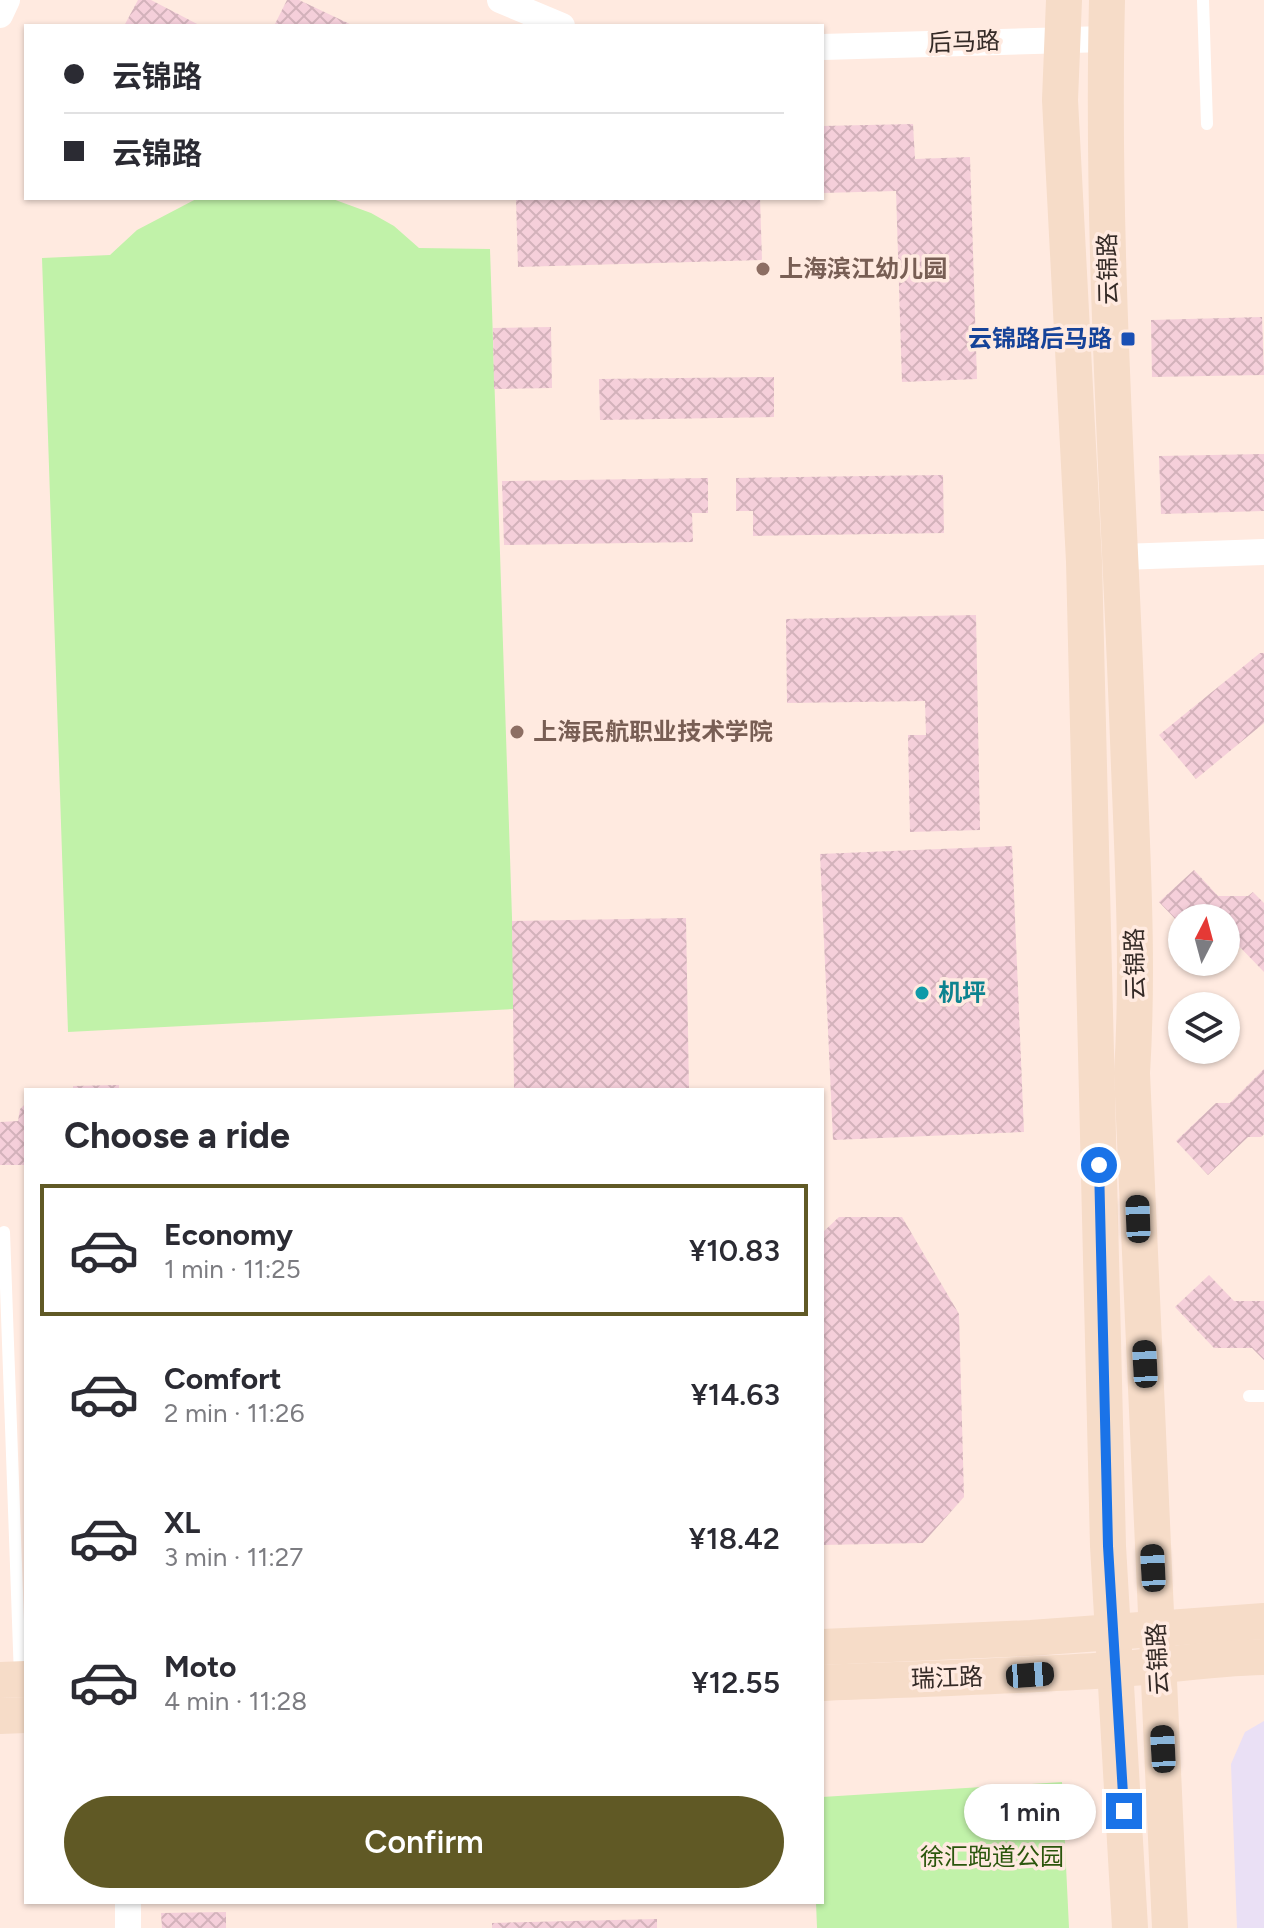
<!DOCTYPE html>
<meta charset="utf-8">
<style>
:root{--surface:#fff;--page:#f7f7f7;--text:#2b2b33;--muted:#7c7c81;--line:#e1e1e2;--accent:#605925}
body{margin:0;font-family:Figtree,"Noto Sans SC",sans-serif;background:var(--page);color:var(--text);height:100vh;display:flex;flex-direction:column;font-size:30px;white-space:nowrap}
*{box-sizing:border-box;margin:0}
p{font-size:26px;color:var(--muted)}
.icon{flex:none;width:44px;height:44px;fill:none;stroke:currentColor;stroke-width:2;stroke-linecap:round;stroke-linejoin:round}
.map{position:relative;flex:1;overflow:hidden}
.drawer{position:absolute;left:24px;top:1088px;width:800px;height:816px;display:flex;flex-direction:column;background:var(--surface);border-radius:0px;box-shadow:0 2px 6px #0004}
.drawer>*{flex:none}
.hud{position:absolute;left:24px;top:24px;width:800px;height:176px;border-radius:0px;box-shadow:0 2px 6px #0004;display:grid;align-content:center;height:176px;padding:0 40px;background:var(--surface)}
.needle{width:52px;rotate:6deg}
.controls{position:absolute;left:1168px;top:904px;display:grid;gap:16px}
.controls a{display:grid;place-items:center;width:72px;height:72px;border-radius:50%;background:var(--surface);box-shadow:0 2px 6px #0004;font-size:40px}
.end{position:absolute;width:36px;height:36px;margin:-18px;border:10px solid #1a73e8;background:#fff;box-shadow:0 0 0 4px #fff}
.from{border-radius:50%}
.bubble{position:absolute;height:56px;border-radius:28px;background:var(--surface);box-shadow:0 2px 6px #0004;font-size:26px;font-weight:600;line-height:56px;text-align:center}
.car{position:absolute;width:24px;height:48px;margin:-24px -12px;border-radius:10px;box-shadow:0 0 6px 2px #0007;background:linear-gradient(#222 24%,#8ab4d8 0 40%,#222 0 76%,#8ab4d8 0 86%,#222 0)}
.hud b{display:flex;align-items:center;gap:28px;height:76px;font-size:30px}
.hud b+b{border-top:2px solid var(--line)}
.hud i{width:20px;height:20px;background:var(--text)}
ul{padding:0;list-style:none}
li{display:flex;align-items:center;gap:24px;height:132px;margin:0 16px 12px;padding:0 24px;border:4px solid transparent;border-radius:0px}
li div{flex:1}
li b{display:block;font-size:30px}
li em{font-style:normal;font-weight:600}
li.on{border-color:var(--accent)}
li>.icon{width:72px;height:72px;stroke-width:1.5}
h2{padding:0 40px;font-size:36px;line-height:96px}
.cta{display:flex;gap:16px;margin-top:auto;padding:16px 40px}
.cta a{flex:1;height:92px;border-radius:48px;background:var(--accent);color:#fff;font-size:32px;font-weight:600;line-height:92px;text-align:center}
.map>svg:first-child{display:block}
.commercial{fill:#eae0f5}
.park{fill:#c1f2a9}
.building{fill:url(#building-cross-hatch)}
.lines{fill:none;stroke-linecap:round;stroke-linejoin:round}
.lane{stroke:#fff;stroke-width:12}
.street{stroke:#fff;stroke-width:26}
.secondary{stroke:#f6dcc8;stroke-width:36}
.route{stroke:#1a73e8;stroke-width:10}
.education-dot{fill:#8d6e63;stroke:#ffeae0;stroke-width:3}
.transit-dot{fill:#1a4fb4;stroke:#ffeae0;stroke-width:3}
.culture-dot{fill:#0f9aa8;stroke:#ffeae0;stroke-width:3}
.labels{text-anchor:middle;stroke-width:7;stroke-linejoin:round;paint-order:stroke}
.street-label{font-size:24px;fill:#342a26;stroke:#ffeae0}
.education-label{font-size:24px;font-weight:bold;fill:#785e54;stroke:#ffeae0;text-anchor:start}
.transit-label{font-size:24px;font-weight:bold;fill:#164399;stroke:#ffeae0;text-anchor:end}
.culture-label{font-size:24px;font-weight:bold;fill:#0d838f;stroke:#ffeae0;text-anchor:start}
.park-label{font-size:24px;fill:#2b560c;stroke:#ffeae0}
</style>
<div class="map">
<svg width="1264" height="1928" viewBox="0 0 1264 1928">
<defs>
<pattern id="building-cross-hatch" width="8" height="8" patternUnits="userSpaceOnUse" patternTransform="scale(2)"><rect width="8" height="8" fill="#f5cfda"/><path d="M0 0l8 8M0 8l8-8" fill="none" stroke="#d3b2bb"/></pattern>
</defs>
<rect width="100%" height="100%" fill="#ffeae0"/>
<path class="commercial" d="M1264 1721V1928H1237L1231 1764 1245 1732Z"/>
<g class="park">
<path d="M198 198H330L371 213 394 226 419 248 490 249 515 1009 68 1032 42 258 110 255 137 230Z"/>
<path d="M1062 1782 1069 1928H817L816 1902H822V1797Z"/>
</g>
<g class="building">
<path d="M138 0H151L201 26H124Z"/>
<path d="M287 0H299L354 26H274Z"/>
<path d="M913 124 915 159 970 157 977 379 902 382 896 191 822 193V126Z"/>
<path d="M516 198H760L762 260 518 267Z"/>
<path d="M1262 317 1264 375 1152 377 1151 320Z"/>
<path d="M551 327 552 388 494 389 493 328Z"/>
<path d="M774 377V417L600 420 599 379Z"/>
<path d="M1264 454V511L1161 514 1159 456Z"/>
<path d="M943 475 944 533 753 536V511H736V478Z"/>
<path d="M708 478V513H692L693 542 504 545 502 481Z"/>
<path d="M976 615 980 830 910 832 908 735H926L925 701 787 703 786 619Z"/>
<path d="M1260 653H1264V723L1196 779 1159 735Z"/>
<path d="M1012 846 1024 1132 833 1140 820 854Z"/>
<path d="M1194 870 1218 896H1248L1253 892 1264 903V972L1236 943H1226V918H1182V926L1159 902Z"/>
<path d="M686 918 689 1090H514L512 921Z"/>
<path d="M1264 1069V1134L1261 1137H1248L1208 1175 1176 1141 1216 1103H1230Z"/>
<path d="M119 1085V1090H73V1086Z"/>
<path d="M26 1103V1165H0V1122L18 1121 20 1109Z"/>
<path d="M839 1217H902L959 1314 964 1497 923 1543 822 1545V1233Z"/>
<path d="M1209 1275 1234 1301H1264V1360L1252 1348H1214L1175 1307Z"/>
<path d="M226 1912V1928H162L161 1913Z"/>
<path d="M657 1919V1928H492V1923Z"/>
</g>
<g class="lines">
<g class="lane">
<path d="M1203 0 1207 124"/>
<path d="M4 1232 20 1677"/>
<path d="M1249 1396H1264"/>
</g>
<g class="street">
<path d="M500 0 562 26"/>
<path d="M0 15 7 0"/>
<path d="M822 47 1106 39"/>
<path d="M1121 557 1264 552"/>
<path d="M128 1928V1902"/>
</g>
<g class="secondary">
<path d="M1064 0 1060 100 1084 561 1108 1546 1130 1928"/>
<path d="M1107 0C1101 247 1119 493 1128 740 1132 851 1139 962 1132 1073L1170 1928"/>
<path d="M822 1647 1031 1638 1264 1621"/>
<path d="M0 1680 26 1679"/>
<path d="M822 1683C918 1679 1015 1676 1111 1670 1162 1666 1212 1658 1264 1657"/>
<path d="M0 1716 26 1715"/>
</g>
</g>
<g class="lines">
<path class="route" d="M1099 1165 1108 1546 1124 1811"/>
</g>
<g class="education-dot">
<circle cx="763" cy="269" r="8"/>
<circle cx="517" cy="732" r="8"/>
</g>
<rect class="transit-dot" x="1120" y="331" width="16" height="16" rx="4"/>
<circle class="culture-dot" cx="922" cy="993" r="8"/>
<g class="labels">
<g class="street-label">
<text transform="translate(964 42) rotate(-2)" y="8">后马路</text>
<text transform="translate(1108 269) rotate(-91)" y="8">云锦路</text>
<text transform="translate(1135 964) rotate(-91)" y="8">云锦路</text>
<text transform="translate(1158 1659) rotate(-93)" y="8">云锦路</text>
<text transform="translate(947 1678) rotate(-2)" y="8">瑞江路</text>
</g>
<g class="education-label">
<text x="779" y="277">上海滨江幼儿园</text>
<text x="533" y="740">上海民航职业技术学院</text>
</g>
<g class="transit-label">
<text x="1112" y="347">云锦路后马路</text>
</g>
<g class="culture-label">
<text x="938" y="1001">机坪</text>
</g>
<g class="park-label">
<text x="992" y="1865">徐汇跑道公园</text>
</g>
</g>
</svg>
<div class="controls">
<a><svg class="needle" viewBox="-14 -14 28 28"><path d="M0-13l5 13h-10z" fill="#e53935"/><path d="M0 13l5-13h-10z" fill="#7c7c81"/></svg></a>
<a><svg class="icon" aria-label="layers" viewBox="0 0 24 24"><path d="M12 4l9 5-9 5-9-5zM3 14l9 5 9-5"/></svg></a>
</div>
<i class="end from" style="left:1099px;top:1165px"></i>
<i class="end" style="left:1124px;top:1811px"></i>
<div class="bubble" style="left:964px;top:1784px;width:132px">1 min</div>
<i class="car" style="left:1138px;top:1219px;rotate:358deg"></i>
<i class="car" style="left:1145px;top:1364px;rotate:357deg"></i>
<i class="car" style="left:1153px;top:1568px;rotate:357deg"></i>
<i class="car" style="left:1030px;top:1675px;rotate:86deg"></i>
<i class="car" style="left:1163px;top:1749px;rotate:357deg"></i>
<div class="hud">
<b><i class="from"></i>云锦路</b>
<b><i></i>云锦路</b>
</div>
<section class="drawer">
<h2>Choose a ride</h2>
<ul>
<li class="on"><svg class="icon" aria-label="car" viewBox="0 0 24 24"><path d="M5 17H2v-5l4-1 3-4h7l3 4 3 1v5h-3M9 17h6M6 11h13"/><circle cx="7" cy="17" r="2"/><circle cx="17" cy="17" r="2"/></svg><div><b>Economy</b><p>1 min · 11:25</p></div><em>¥10.83</em></li>
<li><svg class="icon" aria-label="car" viewBox="0 0 24 24"><path d="M5 17H2v-5l4-1 3-4h7l3 4 3 1v5h-3M9 17h6M6 11h13"/><circle cx="7" cy="17" r="2"/><circle cx="17" cy="17" r="2"/></svg><div><b>Comfort</b><p>2 min · 11:26</p></div><em>¥14.63</em></li>
<li><svg class="icon" aria-label="car" viewBox="0 0 24 24"><path d="M5 17H2v-5l4-1 3-4h7l3 4 3 1v5h-3M9 17h6M6 11h13"/><circle cx="7" cy="17" r="2"/><circle cx="17" cy="17" r="2"/></svg><div><b>XL</b><p>3 min · 11:27</p></div><em>¥18.42</em></li>
<li><svg class="icon" aria-label="car" viewBox="0 0 24 24"><path d="M5 17H2v-5l4-1 3-4h7l3 4 3 1v5h-3M9 17h6M6 11h13"/><circle cx="7" cy="17" r="2"/><circle cx="17" cy="17" r="2"/></svg><div><b>Moto</b><p>4 min · 11:28</p></div><em>¥12.55</em></li>
</ul>
<div class="cta"><a>Confirm</a></div>
</section>
</div>
